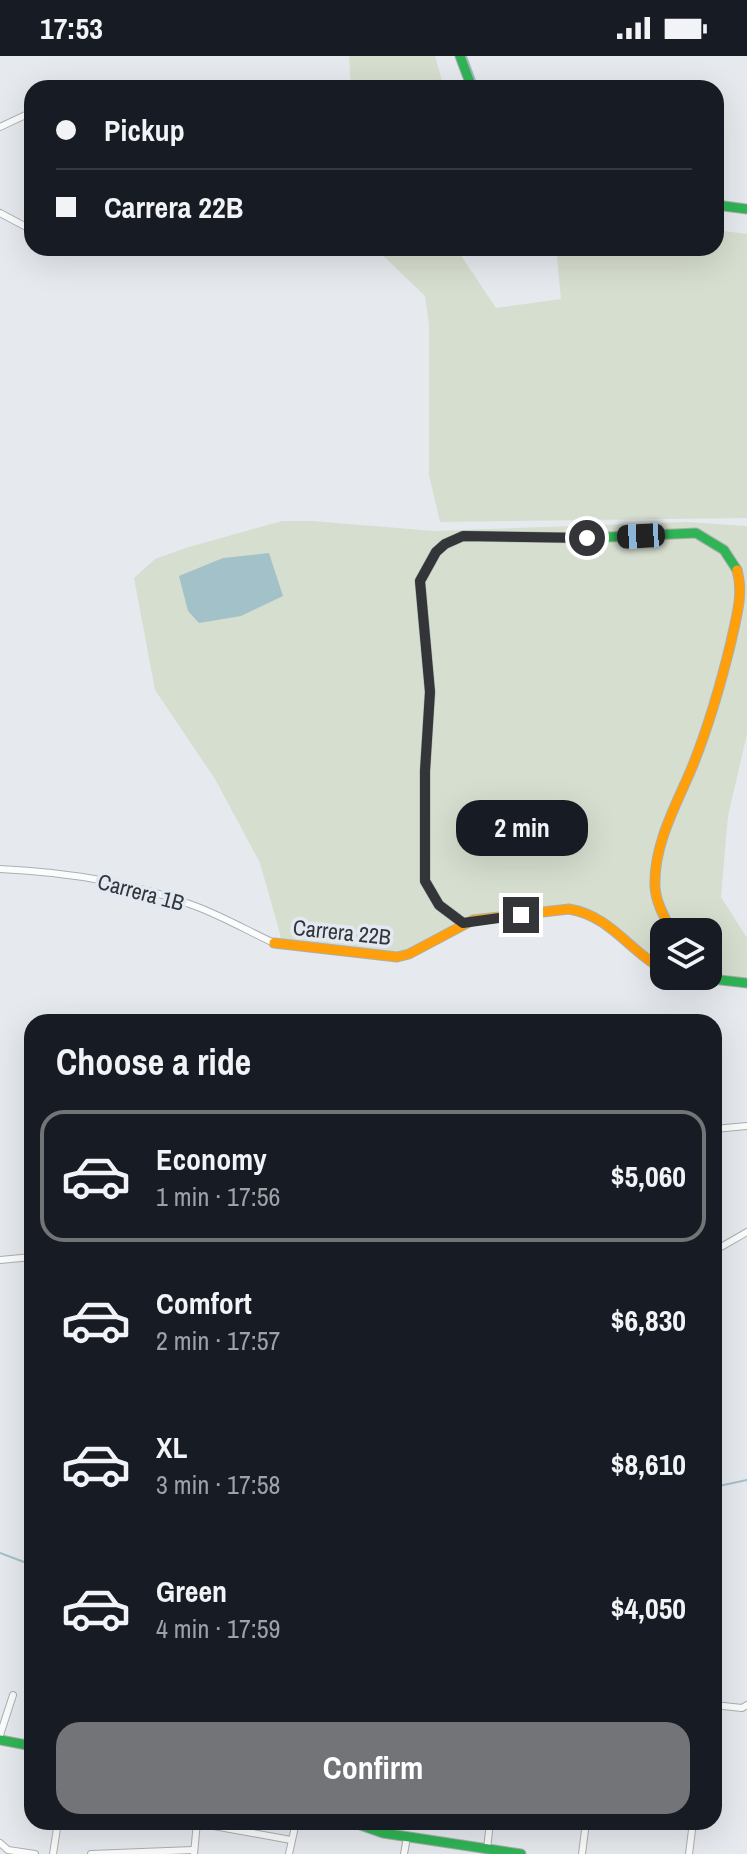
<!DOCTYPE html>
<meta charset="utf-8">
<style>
:root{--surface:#171b24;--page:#20242c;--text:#f1f3f6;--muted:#9ea1a6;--line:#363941;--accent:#727478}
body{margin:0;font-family:"Archivo Narrow",sans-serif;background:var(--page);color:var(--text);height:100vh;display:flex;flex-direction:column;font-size:30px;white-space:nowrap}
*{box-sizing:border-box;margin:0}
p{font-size:26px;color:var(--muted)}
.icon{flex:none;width:44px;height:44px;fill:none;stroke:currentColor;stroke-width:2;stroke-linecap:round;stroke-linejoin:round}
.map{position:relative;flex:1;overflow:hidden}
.drawer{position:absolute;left:24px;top:958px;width:698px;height:816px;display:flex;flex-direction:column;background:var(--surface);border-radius:24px;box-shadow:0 8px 32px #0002}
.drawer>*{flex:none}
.banner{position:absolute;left:24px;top:24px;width:700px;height:176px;border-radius:24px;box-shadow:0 8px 32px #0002;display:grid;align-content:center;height:176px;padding:0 32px;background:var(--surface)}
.fabs{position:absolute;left:650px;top:862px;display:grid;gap:16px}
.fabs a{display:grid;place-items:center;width:72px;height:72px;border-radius:16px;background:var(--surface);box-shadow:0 8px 32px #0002;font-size:40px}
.end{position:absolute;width:36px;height:36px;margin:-18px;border:10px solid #333539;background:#fff;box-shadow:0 0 0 4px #fff}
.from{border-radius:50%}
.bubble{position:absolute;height:56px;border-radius:24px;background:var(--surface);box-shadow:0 8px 32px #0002;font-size:26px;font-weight:700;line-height:56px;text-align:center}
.car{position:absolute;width:24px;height:48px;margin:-24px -12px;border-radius:10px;box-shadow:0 0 6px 2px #0007;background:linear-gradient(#222 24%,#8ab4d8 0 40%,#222 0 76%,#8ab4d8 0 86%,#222 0)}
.banner b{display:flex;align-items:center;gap:28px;height:76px;font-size:30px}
.banner b+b{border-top:2px solid var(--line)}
.banner i{width:20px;height:20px;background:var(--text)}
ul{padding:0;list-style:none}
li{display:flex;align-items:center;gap:24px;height:132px;margin:0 16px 12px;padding:0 16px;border:4px solid transparent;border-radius:24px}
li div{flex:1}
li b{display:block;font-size:30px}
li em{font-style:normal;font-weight:700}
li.selected{border-color:var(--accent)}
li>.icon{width:72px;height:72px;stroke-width:1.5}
h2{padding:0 32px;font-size:36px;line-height:96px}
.action{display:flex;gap:16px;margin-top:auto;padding:16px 32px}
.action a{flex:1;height:92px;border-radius:24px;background:var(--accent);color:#fff;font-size:32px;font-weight:700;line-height:92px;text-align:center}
.status{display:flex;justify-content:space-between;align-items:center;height:56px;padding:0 40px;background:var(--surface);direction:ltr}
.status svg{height:22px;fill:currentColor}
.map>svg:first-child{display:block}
.green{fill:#d6decf}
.water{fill:#a3c1c8}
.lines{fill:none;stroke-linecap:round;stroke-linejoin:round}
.stream{stroke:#a3c1c8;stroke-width:2}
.street-casing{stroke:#acafb2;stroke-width:8}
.fast-casing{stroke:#acafb2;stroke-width:11}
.slow-casing{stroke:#acafb2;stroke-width:11}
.street{stroke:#fbfcfc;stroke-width:6}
.fast{stroke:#30b455;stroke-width:9}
.slow{stroke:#ff9f0a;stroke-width:9}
.route{stroke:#333539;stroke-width:10}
.labels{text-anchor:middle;stroke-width:7;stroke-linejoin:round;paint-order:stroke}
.street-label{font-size:22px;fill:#333539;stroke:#e3e9f2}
</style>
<div class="status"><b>17:53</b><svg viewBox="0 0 49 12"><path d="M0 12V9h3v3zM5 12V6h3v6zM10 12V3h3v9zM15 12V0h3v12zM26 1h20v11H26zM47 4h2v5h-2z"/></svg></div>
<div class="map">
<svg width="747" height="1798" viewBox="0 0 747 1798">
<rect width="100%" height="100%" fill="#e6eaee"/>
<g class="green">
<path d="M349 0H435L444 32H351Z"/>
<path d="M716 174 747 178V462L440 466 429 419V268L425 240 375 192H456L496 252 561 243 556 192H716Z"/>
<path d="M282 465H313L434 475 686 466 747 470V678L728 760 721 841 747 882V927L708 920V876H664V914L583 854 473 864 409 898 281 888 280 878 260 807 215 723 155 634 134 522 155 503 189 491Z"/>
</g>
<path class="water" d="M269 497 283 540 241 560 199 567 188 555 179 520 223 502Z"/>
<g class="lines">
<g class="stream">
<path d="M466 0 478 32"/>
<path d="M714 1431 747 1424"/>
<path d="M0 1497 32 1509"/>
</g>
<defs>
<g id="street">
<path d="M0 71 32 56"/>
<path d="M0 157 32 174"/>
<path d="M78 192H94"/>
<path d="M0 813C66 816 132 826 195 850 222 860 248 875 274 887"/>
<path d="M714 1073 747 1070"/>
<path d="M714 1195 747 1176"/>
<path d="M0 1204 32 1201"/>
<path d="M714 1649 742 1652 747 1649"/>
<path d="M0 1679 13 1639"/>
<path d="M197 1767 291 1784"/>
<path d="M0 1787 8 1794 35 1798"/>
<path d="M487 1793 490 1766"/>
<path d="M53 1798 58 1766"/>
<path d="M91 1798 193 1794"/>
<path d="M194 1798 197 1766"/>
<path d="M289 1798 296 1766"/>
<path d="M404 1798 407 1781"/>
<path d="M582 1798 586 1766"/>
<path d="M689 1798 693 1766"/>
</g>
<g id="fast">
<path d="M460 0 472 32"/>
<path d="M716 149 747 153"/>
<path d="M463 867 439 849 425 825V715L430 636 420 525 436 496 445 488 463 480 587 482 696 477 724 494 737 514"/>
<path d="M686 920 747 927"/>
<path d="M0 1684 32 1690"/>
<path d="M352 1766 383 1777 521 1798"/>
</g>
<g id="slow">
<path d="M672 876C665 862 656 847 655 831 653 788 678 746 693 709 709 669 721 627 731 586 736 562 744 538 737 514"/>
<path d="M274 887 397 901 409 898 473 864 569 853C611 860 629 895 664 914"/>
</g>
</defs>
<use href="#street" class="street-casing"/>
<use href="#fast" class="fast-casing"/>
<use href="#slow" class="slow-casing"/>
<use href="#street" class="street"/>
<use href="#fast" class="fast"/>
<use href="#slow" class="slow"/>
</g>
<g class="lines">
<path class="route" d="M521 859 463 867 439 849 425 825V715L430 636 420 525 436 496 445 488 463 480 587 482"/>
</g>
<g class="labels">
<g class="street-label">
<text transform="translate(141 836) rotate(15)" y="8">Carrera 1B</text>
<text transform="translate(342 876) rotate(6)" y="8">Carrera 22B</text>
</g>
</g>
</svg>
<div class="fabs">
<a><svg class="icon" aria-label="layers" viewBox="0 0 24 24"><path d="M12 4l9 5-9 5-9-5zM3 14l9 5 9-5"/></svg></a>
</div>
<i class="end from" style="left:587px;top:482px"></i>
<i class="end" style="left:521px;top:859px"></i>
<div class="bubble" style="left:456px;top:744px;width:132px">2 min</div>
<i class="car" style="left:641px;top:480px;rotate:267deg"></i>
<div class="banner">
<b><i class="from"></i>Pickup</b>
<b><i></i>Carrera 22B</b>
</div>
<section class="drawer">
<h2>Choose a ride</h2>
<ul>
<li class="selected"><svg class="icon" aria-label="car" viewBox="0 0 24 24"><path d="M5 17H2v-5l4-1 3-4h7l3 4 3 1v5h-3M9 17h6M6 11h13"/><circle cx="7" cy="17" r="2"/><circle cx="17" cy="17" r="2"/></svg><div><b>Economy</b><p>1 min · 17:56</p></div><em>$5,060</em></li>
<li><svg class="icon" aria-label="car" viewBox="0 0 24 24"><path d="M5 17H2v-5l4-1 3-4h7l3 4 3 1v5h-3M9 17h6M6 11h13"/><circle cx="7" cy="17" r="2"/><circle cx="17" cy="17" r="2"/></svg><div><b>Comfort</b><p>2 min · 17:57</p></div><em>$6,830</em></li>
<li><svg class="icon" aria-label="car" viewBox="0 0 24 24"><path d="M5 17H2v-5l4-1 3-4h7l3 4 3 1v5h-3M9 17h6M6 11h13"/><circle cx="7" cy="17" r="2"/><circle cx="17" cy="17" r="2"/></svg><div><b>XL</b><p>3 min · 17:58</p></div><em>$8,610</em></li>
<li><svg class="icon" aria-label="car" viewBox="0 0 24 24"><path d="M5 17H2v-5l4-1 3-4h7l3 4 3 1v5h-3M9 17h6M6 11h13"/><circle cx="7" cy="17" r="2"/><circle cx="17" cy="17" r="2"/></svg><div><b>Green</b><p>4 min · 17:59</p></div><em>$4,050</em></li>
</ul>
<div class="action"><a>Confirm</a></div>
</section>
</div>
